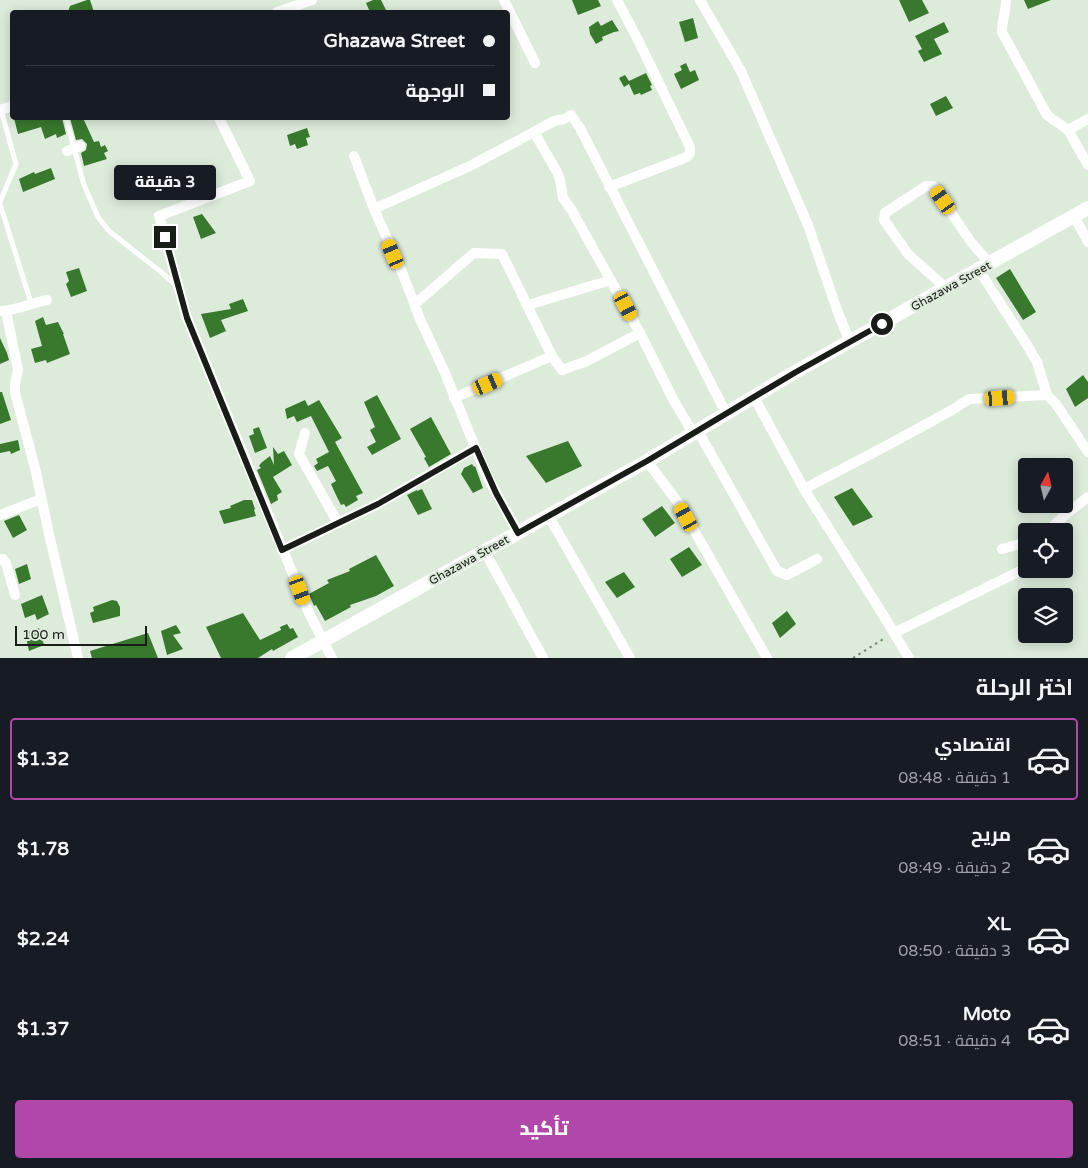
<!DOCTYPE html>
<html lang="ar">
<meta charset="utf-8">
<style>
:root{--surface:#171b24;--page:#242831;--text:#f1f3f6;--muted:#9ea1a6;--line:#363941;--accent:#b147a9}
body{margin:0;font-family:"Varela Round",Cairo,sans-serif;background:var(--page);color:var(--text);direction:rtl;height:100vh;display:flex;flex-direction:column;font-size:19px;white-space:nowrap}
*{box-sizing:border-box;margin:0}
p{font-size:16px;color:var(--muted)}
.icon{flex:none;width:28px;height:28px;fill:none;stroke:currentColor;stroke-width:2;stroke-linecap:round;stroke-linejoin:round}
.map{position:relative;height:658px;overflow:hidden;direction:ltr}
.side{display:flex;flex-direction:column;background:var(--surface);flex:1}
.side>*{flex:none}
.top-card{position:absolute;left:10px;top:10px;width:500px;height:110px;border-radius:5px;box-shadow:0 2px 12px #0003;direction:rtl;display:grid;align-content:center;height:110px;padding:0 15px;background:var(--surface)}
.needle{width:32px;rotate:8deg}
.controls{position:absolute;left:1018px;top:458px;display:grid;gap:10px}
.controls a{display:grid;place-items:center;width:55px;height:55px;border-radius:5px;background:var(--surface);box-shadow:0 2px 12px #0003;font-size:25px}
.scale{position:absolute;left:15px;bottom:12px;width:132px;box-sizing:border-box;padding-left:5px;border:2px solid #181d17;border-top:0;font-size:14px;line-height:18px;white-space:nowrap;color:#181d17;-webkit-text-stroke:4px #ddebdb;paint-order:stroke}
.end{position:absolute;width:22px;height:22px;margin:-11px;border:6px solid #181d17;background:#fff;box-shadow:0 0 0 2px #fff}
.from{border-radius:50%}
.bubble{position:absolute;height:35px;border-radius:5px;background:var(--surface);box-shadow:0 2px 12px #0003;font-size:16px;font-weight:800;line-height:35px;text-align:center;direction:rtl}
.car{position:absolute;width:15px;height:30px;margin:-15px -8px;border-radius:6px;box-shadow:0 0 4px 1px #0007;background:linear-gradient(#f5c518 24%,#345 0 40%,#f5c518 0 76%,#345 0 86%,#f5c518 0)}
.top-card b{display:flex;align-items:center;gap:18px;height:48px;font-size:19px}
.top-card b+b{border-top:1px solid var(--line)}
.top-card i{width:12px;height:12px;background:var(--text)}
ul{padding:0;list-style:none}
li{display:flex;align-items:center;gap:15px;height:82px;margin:0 10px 8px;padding:0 5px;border:2px solid transparent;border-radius:5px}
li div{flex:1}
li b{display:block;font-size:19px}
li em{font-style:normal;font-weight:800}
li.on{border-color:var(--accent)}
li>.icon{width:45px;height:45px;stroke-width:1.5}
h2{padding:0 15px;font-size:22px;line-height:60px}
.action{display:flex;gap:10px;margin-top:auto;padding:10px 15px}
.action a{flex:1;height:58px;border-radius:5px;background:var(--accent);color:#fff;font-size:20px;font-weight:800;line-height:58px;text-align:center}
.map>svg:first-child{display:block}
.building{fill:#38792d}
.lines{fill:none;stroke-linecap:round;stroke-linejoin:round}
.path{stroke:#7b857a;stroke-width:2;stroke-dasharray:2.5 4;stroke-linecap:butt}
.lane{stroke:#fff;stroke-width:5}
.street{stroke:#fff;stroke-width:10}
.secondary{stroke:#fff;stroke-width:14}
.route{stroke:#181d17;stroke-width:6}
.labels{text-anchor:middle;stroke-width:4.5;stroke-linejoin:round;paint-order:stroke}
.street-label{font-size:12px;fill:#181d17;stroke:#ddebdb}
</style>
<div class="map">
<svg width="1088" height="658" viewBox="0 0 1088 658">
<rect width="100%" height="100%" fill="#ddebdb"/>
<g class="building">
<path d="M87 0H90L94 12H68L70 6Z"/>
<path d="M373 0H381L386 10 380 12H370L366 3Z"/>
<path d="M572 0H598L601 6 578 15Z"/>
<path d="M899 0H922L929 13 909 22Z"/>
<path d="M1024 0H1051L1028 9Z"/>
<path d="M693 18 698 38 685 42 679 22Z"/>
<path d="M612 20 619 31 614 32 602 37 603 40 596 44 590 34 589 27 598 21 601 26Z"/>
<path d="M944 22 949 32 934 39 942 54 924 62 918 51 922 49 915 36Z"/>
<path d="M686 63 690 72 695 70 699 80 681 89 674 74 682 70 680 66Z"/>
<path d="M646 73 652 85 650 86 652 90 641 95 640 93 634 95 629 84 624 87 619 78 625 75 629 81Z"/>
<path d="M946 96 953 108 936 116 930 104Z"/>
<path d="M14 118H62L66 134 57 138 56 134 45 139 41 127 18 134Z"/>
<path d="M70 118H83L94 142 99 141 101 147 105 145 108 151 104 153 107 159 84 166 81 153 86 150 87 144 82 139 76 140Z"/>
<path d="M307 128 310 137 306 138 308 145 297 149 295 144 290 146 287 135Z"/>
<path d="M166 167 175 186 159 199 149 175Z"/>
<path d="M51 168 55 179 23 192 19 179 34 172 35 174Z"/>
<path d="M202 214 216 233 201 239 193 217Z"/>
<path d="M79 268 87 291 71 297 66 284 69 281 66 272Z"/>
<path d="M1010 269 1036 312 1023 320 996 278Z"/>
<path d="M243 299 248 311 221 320 226 331 210 338 201 314 231 309 229 304Z"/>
<path d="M43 317 46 325 58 322 64 334H63L70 354 47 363 46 360 35 363 31 349 42 346 35 321Z"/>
<path d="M0 338 7 353 9 360 0 364Z"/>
<path d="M1083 375 1088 382V398L1075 407 1066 389Z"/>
<path d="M0 392H2L11 420 0 424Z"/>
<path d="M377 395 401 439 372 455 367 447 376 442 370 430 375 427 364 402Z"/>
<path d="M305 400 308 406 319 400 342 438 335 442 363 493 356 496 358 500 346 507 344 504 341 505 336 495 331 484 336 481 328 466 317 471 314 466 318 463 316 459 329 452 311 416 297 422 294 416 287 419 285 409Z"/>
<path d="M431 417 451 454 429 467 424 458 426 457 410 429Z"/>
<path d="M259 427 267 448 255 453 249 436 254 434 253 429Z"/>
<path d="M18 440 20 450 11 454 10 451 0 453V444Z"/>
<path d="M568 441 582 466 546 483 526 456Z"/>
<path d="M273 447 278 454 284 451 292 465 273 477 282 492 277 495 278 500 271 504 257 470 261 468 259 466 261 463 270 456 274 465Z"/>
<path d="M472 464 474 467 475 466 483 488 473 493 461 474 464 468Z"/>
<path d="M852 488 873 517 853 526 834 497Z"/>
<path d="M422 489 432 509 418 515 407 495 417 490V491Z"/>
<path d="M244 500H252L255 509 254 510 256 516 224 524 219 511 231 508 230 506Z"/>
<path d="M662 506 675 523 655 537 642 519Z"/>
<path d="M19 515 27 530 13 538 4 521Z"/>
<path d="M689 547 702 565 682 577 670 559Z"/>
<path d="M376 555 394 586 376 596 350 605 351 607 325 621 316 605 314 606 309 594 329 583 327 580 350 571 349 569Z"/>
<path d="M27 564 31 579 19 584 15 569Z"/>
<path d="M624 572 635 587 617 598 605 582Z"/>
<path d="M42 595 49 614 37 620 35 614 25 618 21 604Z"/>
<path d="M112 600 117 601 120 607V616L93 623 90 613 94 611 93 607Z"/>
<path d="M787 611 796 624 780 638 772 623Z"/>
<path d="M243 613 260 640 281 630 280 627 287 624 290 629 293 628 298 637 273 651 272 649 258 658H221L206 627Z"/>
<path d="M176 625 181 633 173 635 183 649 167 655 161 631Z"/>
<path d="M39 628 44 645 29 651 25 633Z"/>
<path d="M148 633 158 658H92L90 651Z"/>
</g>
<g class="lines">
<path class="path" d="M853 658 885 638"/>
<g class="lane">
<path d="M66 118 84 185 98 217 109 231 161 272 177 286"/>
<path d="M0 202 16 164 1 110"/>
<path d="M0 204 31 303"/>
</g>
<g class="street">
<path d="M504 0 535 63"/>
<path d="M700 0 741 71 808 225 837 310 850 342"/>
<path d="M1006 0C1006 11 1002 20 1002 32L1047 115 1068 130 1088 165"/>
<path d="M277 12 312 0"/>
<path d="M0 110 12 106"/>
<path d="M219 118 250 181 159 216 187 318 309 613 332 658"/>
<path d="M1068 130 1088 119"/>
<path d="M534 132 554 121 564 119 571 115 580 128 726 413"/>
<path d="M67 151 80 146"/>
<path d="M354 156 374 209 402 272 420 319 445 373 486 474 518 533"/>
<path d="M609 187 687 157 690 153V147L638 40 617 0"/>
<path d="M374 209 472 165 534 132 557 172 560 180 563 198 571 209 640 333 674 401 693 433"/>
<path d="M1074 216 1088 242"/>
<path d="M979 270 1027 345 1037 362 1047 395 1056 404 1088 452"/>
<path d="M946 288 908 254 884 220 885 213 926 186H933L971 242 990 264"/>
<path d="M415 304 474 253 502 254 552 356 562 370 587 361 640 333"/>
<path d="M528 305 611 280"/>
<path d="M0 311C16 311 31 303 47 300"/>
<path d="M6 311 18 370 15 384V393L35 468 49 534 78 658"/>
<path d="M754 397 804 489 882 613 909 658"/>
<path d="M454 398 552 356"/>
<path d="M698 431 777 571 787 575 817 559"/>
<path d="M305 433 299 454 338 523"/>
<path d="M647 461 679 504 767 658"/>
<path d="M804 489 888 445 952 410 969 399 1047 395"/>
<path d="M0 515 41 499"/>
<path d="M548 515 630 658"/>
<path d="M1048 531 1065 515 1088 497"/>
<path d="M1002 549 1026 542"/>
<path d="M282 550 378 504 475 448"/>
<path d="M485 552 543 658"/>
<path d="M0 559H3L6 563 15 595"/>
<path d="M894 633 1020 571"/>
</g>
<path class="secondary" d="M292 658 647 461 795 372 1088 208"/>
</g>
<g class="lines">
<path class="route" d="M165 237 187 318 282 550 378 504 476 448 496 493 518 533 647 461 796 372 882 324"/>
</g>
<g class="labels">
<g class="street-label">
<text transform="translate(951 286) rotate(-29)" y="4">Ghazawa Street</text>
<text transform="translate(469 560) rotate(-29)" y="4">Ghazawa Street</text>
</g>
</g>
</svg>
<div class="controls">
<a><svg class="needle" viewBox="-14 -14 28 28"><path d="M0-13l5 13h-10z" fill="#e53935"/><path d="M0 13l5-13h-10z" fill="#9ea1a6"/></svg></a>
<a><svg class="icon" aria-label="locate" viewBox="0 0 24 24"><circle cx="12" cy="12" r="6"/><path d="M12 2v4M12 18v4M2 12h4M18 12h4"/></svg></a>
<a><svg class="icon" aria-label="layers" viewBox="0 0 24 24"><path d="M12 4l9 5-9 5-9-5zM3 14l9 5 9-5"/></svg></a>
</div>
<div class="scale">100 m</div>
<i class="end from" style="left:882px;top:324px"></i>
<i class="end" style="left:165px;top:237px"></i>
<div class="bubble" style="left:114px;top:165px;width:102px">3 دقيقة</div>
<i class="car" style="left:943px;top:200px;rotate:325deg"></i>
<i class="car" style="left:393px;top:254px;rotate:337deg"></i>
<i class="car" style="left:626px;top:306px;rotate:152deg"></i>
<i class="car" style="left:488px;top:384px;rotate:67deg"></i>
<i class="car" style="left:1000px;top:398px;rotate:86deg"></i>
<i class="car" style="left:686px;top:517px;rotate:331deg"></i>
<i class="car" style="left:300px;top:590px;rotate:160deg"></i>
<div class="top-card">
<b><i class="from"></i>Ghazawa Street</b>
<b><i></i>الوجهة</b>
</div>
</div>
<section class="side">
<h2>اختر الرحلة</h2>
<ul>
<li class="on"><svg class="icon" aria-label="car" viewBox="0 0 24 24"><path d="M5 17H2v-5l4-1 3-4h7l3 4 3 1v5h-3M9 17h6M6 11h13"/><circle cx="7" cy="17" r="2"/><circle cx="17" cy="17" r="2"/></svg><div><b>اقتصادي</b><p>1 دقيقة · 08:48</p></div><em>$1.32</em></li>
<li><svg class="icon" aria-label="car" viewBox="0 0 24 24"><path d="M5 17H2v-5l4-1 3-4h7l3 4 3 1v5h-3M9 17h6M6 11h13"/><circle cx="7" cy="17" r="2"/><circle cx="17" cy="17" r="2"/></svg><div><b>مريح</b><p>2 دقيقة · 08:49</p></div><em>$1.78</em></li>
<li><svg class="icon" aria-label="car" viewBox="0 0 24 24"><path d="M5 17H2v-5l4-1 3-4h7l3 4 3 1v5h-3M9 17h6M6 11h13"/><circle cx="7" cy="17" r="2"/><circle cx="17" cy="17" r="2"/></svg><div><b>XL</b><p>3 دقيقة · 08:50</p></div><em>$2.24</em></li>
<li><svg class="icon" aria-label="car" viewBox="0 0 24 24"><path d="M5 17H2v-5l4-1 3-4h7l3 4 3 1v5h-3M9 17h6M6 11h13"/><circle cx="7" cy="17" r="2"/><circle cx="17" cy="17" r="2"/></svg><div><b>Moto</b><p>4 دقيقة · 08:51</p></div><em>$1.37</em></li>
</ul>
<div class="action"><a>تأكيد</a></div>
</section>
